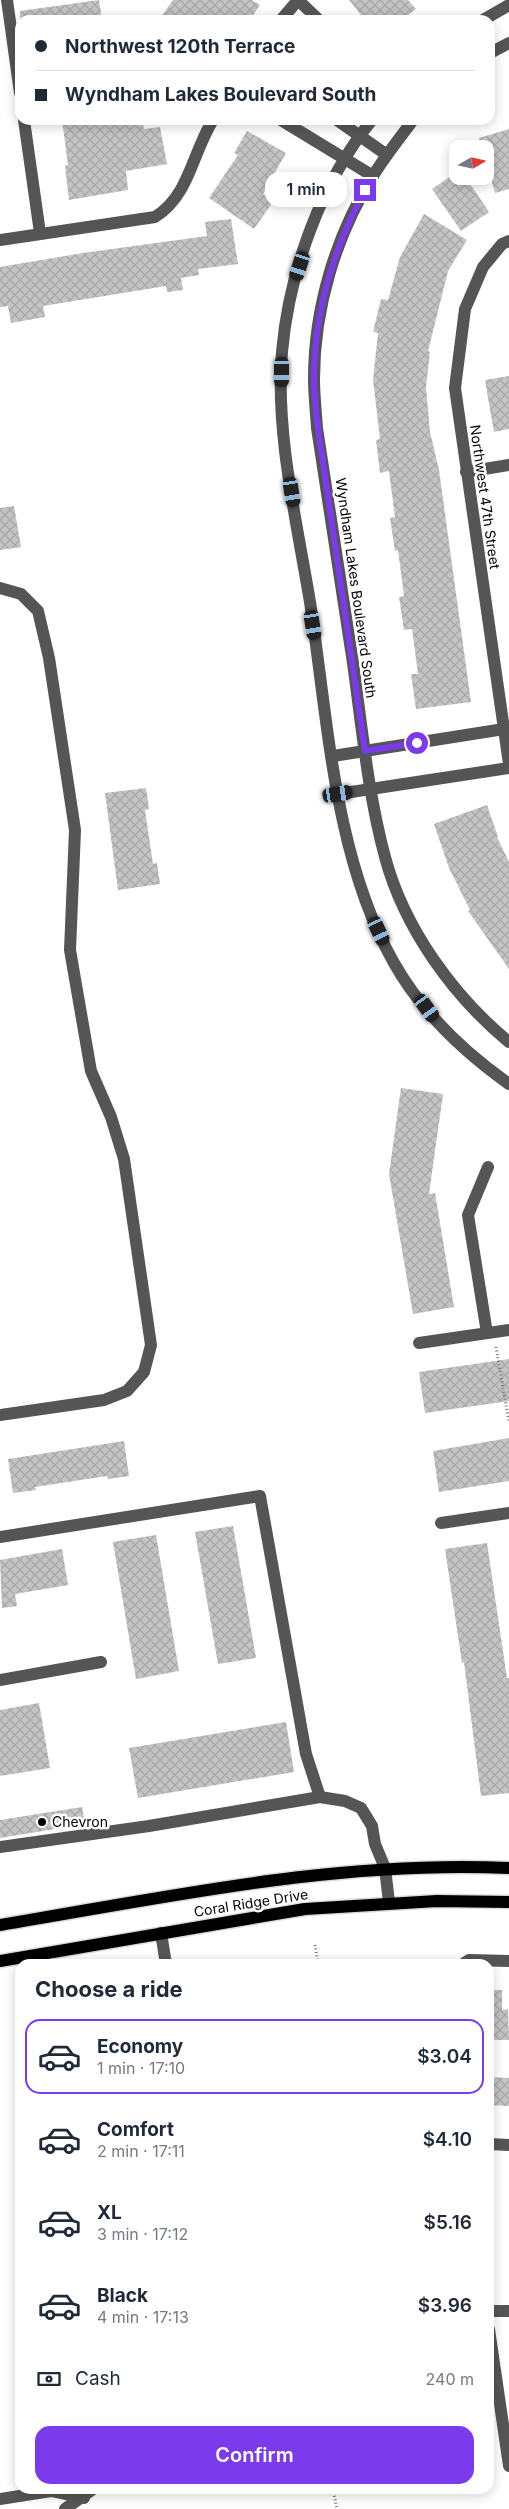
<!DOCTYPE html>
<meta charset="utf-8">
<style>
:root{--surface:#fff;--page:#f6f6f7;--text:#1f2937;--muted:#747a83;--line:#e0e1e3;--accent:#7c3aed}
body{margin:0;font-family:Inter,sans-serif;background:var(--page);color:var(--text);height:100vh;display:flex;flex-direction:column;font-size:19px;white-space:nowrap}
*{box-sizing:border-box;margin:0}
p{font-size:16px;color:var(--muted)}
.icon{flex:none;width:28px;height:28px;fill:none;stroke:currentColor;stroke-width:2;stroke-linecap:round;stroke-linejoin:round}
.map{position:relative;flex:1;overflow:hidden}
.side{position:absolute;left:15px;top:1959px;width:479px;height:535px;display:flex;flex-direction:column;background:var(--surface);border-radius:15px;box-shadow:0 2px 12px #0003}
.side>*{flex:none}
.banner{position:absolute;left:15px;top:15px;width:480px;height:110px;border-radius:15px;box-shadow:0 2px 12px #0003;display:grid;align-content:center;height:110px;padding:0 20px;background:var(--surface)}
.needle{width:32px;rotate:81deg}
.fabs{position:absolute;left:449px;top:140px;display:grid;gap:10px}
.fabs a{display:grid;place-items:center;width:45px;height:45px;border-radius:10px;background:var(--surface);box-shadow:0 2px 12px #0003;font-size:25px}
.end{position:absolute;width:22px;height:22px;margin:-11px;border:6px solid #7c3aed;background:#fff;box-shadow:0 0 0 2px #fff}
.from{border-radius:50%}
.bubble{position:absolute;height:35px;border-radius:15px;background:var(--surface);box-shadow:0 2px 12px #0003;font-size:16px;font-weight:600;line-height:35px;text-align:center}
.car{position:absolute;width:15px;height:30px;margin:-15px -8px;border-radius:6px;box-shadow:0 0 4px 1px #0007;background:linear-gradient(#222 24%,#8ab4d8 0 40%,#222 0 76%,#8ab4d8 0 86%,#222 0)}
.banner b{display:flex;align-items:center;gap:18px;height:48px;font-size:19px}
.banner b+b{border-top:1px solid var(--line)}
.banner i{width:12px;height:12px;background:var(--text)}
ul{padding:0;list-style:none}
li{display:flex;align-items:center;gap:15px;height:75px;margin:0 10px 8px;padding:0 10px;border:2px solid transparent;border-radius:15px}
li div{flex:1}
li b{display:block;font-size:19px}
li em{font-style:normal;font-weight:600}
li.selected{border-color:var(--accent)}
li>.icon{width:45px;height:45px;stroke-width:1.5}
h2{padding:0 20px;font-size:22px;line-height:60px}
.pay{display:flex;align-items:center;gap:12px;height:55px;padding:0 20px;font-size:19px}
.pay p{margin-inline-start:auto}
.action{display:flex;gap:10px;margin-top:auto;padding:10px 20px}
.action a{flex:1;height:58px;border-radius:15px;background:var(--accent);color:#fff;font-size:20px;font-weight:600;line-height:58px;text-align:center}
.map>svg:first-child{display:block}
.building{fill:url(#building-cross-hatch)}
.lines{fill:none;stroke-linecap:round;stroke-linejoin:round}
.major-casing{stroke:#dbdbdb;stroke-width:15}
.path{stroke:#777;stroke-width:3;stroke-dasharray:1 2.5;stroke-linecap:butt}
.minor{stroke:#555;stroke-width:12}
.major{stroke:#000;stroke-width:12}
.route{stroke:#7c3aed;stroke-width:6}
.poi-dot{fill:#000;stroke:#fff;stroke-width:2}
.labels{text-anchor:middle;stroke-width:5;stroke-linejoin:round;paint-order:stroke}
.street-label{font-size:14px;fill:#000;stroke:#fff}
.poi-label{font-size:14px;fill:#000;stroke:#fff;text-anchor:start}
</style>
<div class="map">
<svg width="509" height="2509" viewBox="0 0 509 2509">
<defs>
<pattern id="building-cross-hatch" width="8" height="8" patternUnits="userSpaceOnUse" patternTransform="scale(1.25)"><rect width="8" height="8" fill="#c4c4c4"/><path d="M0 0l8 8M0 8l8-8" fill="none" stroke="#a7a7a7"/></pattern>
</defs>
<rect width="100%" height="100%" fill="#fff"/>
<g class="building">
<path d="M99 0 102 20H20V11Z"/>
<path d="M173 0H252L260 5 250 20H159Z"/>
<path d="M349 0H408L416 9 402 20H365Z"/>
<path d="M62 120H142L144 129 160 127 167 164 126 171 128 190 69 200 65 166 68 165Z"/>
<path d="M509 129V189L495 193 485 158V149H482L479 138Z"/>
<path d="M247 131 286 153 263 194 273 202 254 229 209 198 238 155 234 153Z"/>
<path d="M451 176H465L489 212 461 231 432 189Z"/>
<path d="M424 214 467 240 448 271 428 351 430 352 426 387 430 432 439 470 471 702 416 709 411 674H418L412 629 404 630 399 597 404 596 398 550 395 551 390 518 395 517 389 471 380 473 376 440 380 439 373 380 378 333 373 332 381 299 388 300 400 257Z"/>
<path d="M231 219 238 264 198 269 199 275 181 278 183 290 167 292 166 286 43 306 45 317 11 323 8 306 0 307V267L83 253 207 236 205 222Z"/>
<path d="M509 376V429L494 432 485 380Z"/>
<path d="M14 506 21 547 0 550V508Z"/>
<path d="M146 788 149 809 145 810 153 864 157 863 160 884 118 890 105 793Z"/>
<path d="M487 805 498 837H497L509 862V969L468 911 470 910 449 868 434 824Z"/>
<path d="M401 1088 443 1094 429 1194 435 1193 454 1307 413 1314 389 1174Z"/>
<path d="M509 1359V1401L425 1413 419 1372Z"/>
<path d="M509 1438V1481L439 1492 433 1451Z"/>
<path d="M124 1441 129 1476 108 1479 107 1476 35 1487 36 1490 13 1493 8 1459Z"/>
<path d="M233 1526 256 1658 218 1664 195 1532Z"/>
<path d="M156 1535 179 1671 136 1679 113 1542Z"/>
<path d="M487 1543 507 1678H509V1793L481 1796 464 1662 462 1663 445 1549Z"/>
<path d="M62 1549 68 1585 15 1594 17 1606 2 1608 0 1560Z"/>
<path d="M39 1703 50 1768 0 1776V1710Z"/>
<path d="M286 1722 294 1772 138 1798 129 1748Z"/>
<path d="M82 1807 85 1824 0 1838V1820Z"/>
<path d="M489 1990H502V2010L508 2009 509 2040H489Z"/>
<path d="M489 2077 509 2078V2106L489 2105Z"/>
</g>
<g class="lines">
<defs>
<g id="major">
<path d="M0 1925C169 1897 337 1860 509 1868"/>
<path d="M0 1961 305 1909 437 1901 509 1902"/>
</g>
</defs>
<use href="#major" class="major-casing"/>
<g class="path">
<path d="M496 1347 509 1422"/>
<path d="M315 1945 318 1964"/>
<path d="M333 2489 337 2509"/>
</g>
<g class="minor">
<path d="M7 0 20 93"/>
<path d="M298 0 319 20"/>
<path d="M281 20 298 0"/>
<path d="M483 20 509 5"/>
<path d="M490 53 509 43"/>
<path d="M24 120 40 233"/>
<path d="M281 120 373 176"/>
<path d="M337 120 387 155"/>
<path d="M372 120C321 182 289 272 282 352 275 431 297 523 310 602 328 720 334 858 394 963 421 1011 464 1052 509 1084"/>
<path d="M413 120C400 138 385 156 373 176 336 235 314 308 314 379 314 395 316 412 317 428 329 507 341 585 353 663 362 728 368 794 385 857 404 928 453 996 509 1042"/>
<path d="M0 240 155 217C190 195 192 153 213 120"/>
<path d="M509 241 502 244 483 267 465 309 455 388 509 764"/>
<path d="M466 472 509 465"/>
<path d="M0 588 21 594 38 611 49 658 75 830 70 950 91 1071 111 1117 124 1159 151 1345 144 1372 127 1391 104 1400 0 1415"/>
<path d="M333 756 504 729"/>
<path d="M338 794 509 768"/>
<path d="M487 1333 468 1215 488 1167"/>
<path d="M419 1343 509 1330"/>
<path d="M441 1523 509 1513"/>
<path d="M0 1537 260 1496 306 1754 320 1797"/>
<path d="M0 1680 101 1662"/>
<path d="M0 1847 149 1826 320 1797 345 1801 361 1808 372 1826 375 1844 385 1868 389 1902"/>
<path d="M161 1933 166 1964"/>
<path d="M463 1964 469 1960 509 1961"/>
<path d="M489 2144 509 2145"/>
<path d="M489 2311H509"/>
<path d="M489 2329 509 2466"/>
<path d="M0 2499 51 2491 84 2498"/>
<path d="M65 2509 93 2489"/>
</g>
<use href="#major" class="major"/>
</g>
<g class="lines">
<path class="route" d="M365 190C334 248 314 312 314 379 314 395 316 412 318 428L365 751 417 743"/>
</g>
<circle class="poi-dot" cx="42" cy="1822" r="5"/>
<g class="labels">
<g class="street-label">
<text transform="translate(485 497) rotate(82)" y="5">Northwest 47th Street</text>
<text transform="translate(356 588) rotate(82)" y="5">Wyndham Lakes Boulevard South</text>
<text transform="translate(251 1903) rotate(-9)" y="5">Coral Ridge Drive</text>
</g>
<g class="poi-label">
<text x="52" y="1827">Chevron</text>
</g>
</g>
</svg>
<div class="fabs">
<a><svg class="needle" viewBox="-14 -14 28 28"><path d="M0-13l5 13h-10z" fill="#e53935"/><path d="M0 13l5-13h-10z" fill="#747a83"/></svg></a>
</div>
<i class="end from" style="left:417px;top:743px"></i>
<i class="end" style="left:365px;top:190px"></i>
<div class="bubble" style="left:265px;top:172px;width:82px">1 min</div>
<i class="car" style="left:300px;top:266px;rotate:198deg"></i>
<i class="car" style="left:282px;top:372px;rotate:180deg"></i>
<i class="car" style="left:292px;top:492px;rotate:171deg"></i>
<i class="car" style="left:313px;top:625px;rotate:171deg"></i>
<i class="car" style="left:338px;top:794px;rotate:81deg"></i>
<i class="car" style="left:379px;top:931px;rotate:155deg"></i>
<i class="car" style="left:427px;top:1008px;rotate:144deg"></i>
<div class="banner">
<b><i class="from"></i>Northwest 120th Terrace</b>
<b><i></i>Wyndham Lakes Boulevard South</b>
</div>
<section class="side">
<h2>Choose a ride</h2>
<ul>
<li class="selected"><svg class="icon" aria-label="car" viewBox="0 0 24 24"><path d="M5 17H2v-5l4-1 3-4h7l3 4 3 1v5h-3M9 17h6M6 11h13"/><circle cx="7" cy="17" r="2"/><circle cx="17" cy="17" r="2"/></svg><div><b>Economy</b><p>1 min · 17:10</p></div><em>$3.04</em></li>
<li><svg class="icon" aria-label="car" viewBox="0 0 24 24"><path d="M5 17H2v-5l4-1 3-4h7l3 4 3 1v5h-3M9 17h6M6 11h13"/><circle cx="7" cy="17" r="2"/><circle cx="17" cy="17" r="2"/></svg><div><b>Comfort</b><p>2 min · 17:11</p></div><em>$4.10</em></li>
<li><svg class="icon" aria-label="car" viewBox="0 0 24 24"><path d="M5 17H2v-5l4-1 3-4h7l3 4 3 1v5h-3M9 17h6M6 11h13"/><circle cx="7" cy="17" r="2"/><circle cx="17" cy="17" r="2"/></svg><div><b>XL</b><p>3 min · 17:12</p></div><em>$5.16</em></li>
<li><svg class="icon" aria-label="car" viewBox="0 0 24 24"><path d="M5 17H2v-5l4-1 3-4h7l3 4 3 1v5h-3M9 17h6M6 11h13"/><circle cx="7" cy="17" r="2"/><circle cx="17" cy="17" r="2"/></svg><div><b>Black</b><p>4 min · 17:13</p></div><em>$3.96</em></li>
</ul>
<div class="pay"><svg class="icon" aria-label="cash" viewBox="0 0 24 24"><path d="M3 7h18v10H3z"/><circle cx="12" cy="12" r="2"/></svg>Cash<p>240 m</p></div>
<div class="action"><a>Confirm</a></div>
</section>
</div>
